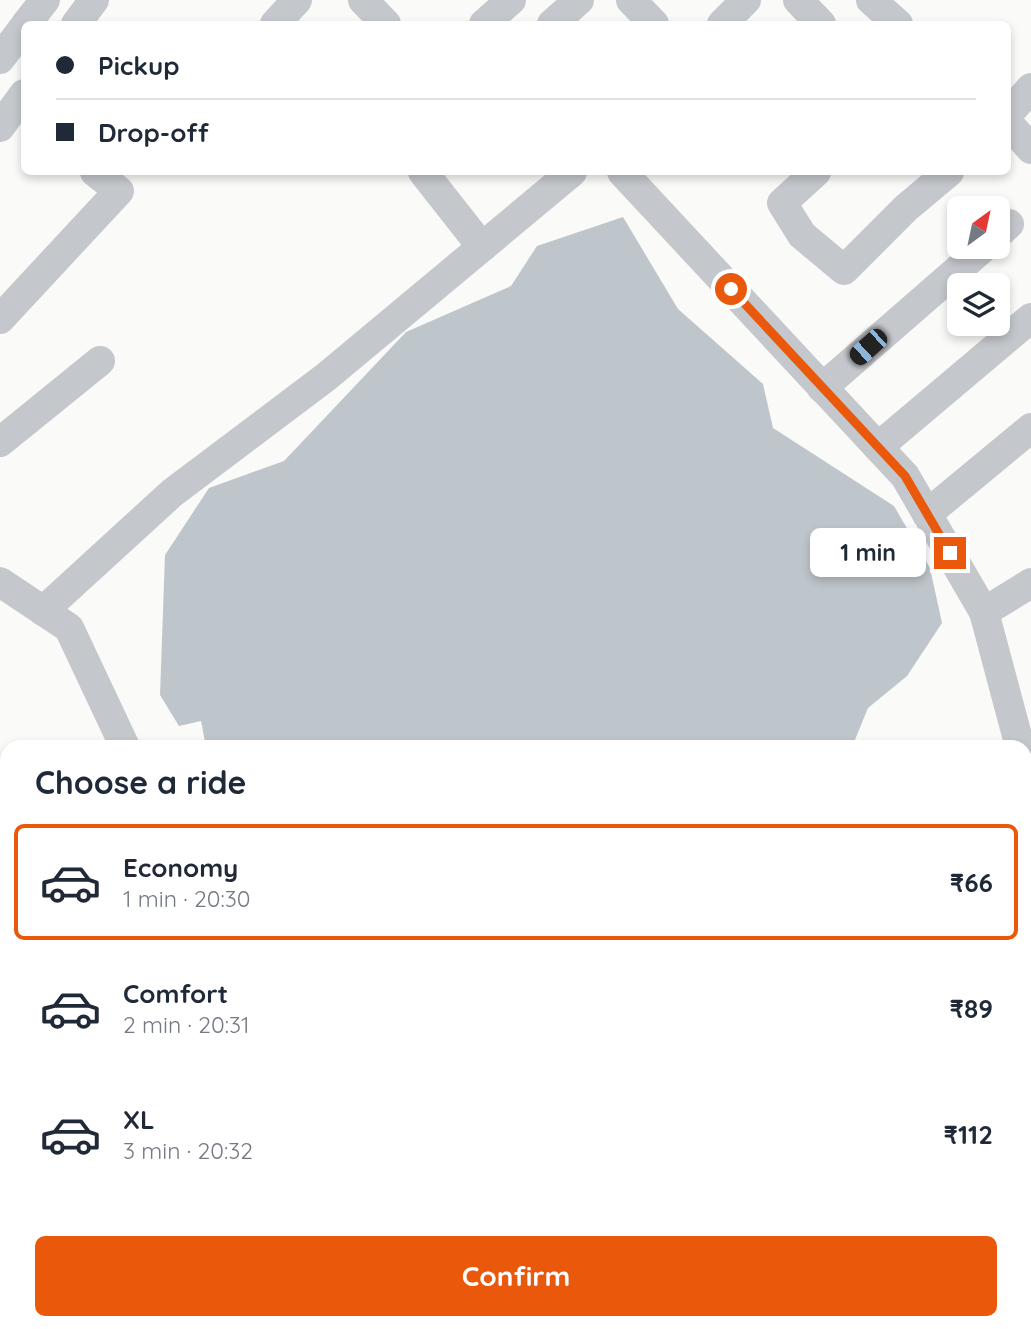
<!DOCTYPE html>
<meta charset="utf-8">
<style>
:root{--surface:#fff;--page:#f2f2f3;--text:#1f2937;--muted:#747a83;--line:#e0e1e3;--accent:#ea580c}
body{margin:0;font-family:Quicksand,sans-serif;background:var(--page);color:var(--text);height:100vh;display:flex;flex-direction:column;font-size:26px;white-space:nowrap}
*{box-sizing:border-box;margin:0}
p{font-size:23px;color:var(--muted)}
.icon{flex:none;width:38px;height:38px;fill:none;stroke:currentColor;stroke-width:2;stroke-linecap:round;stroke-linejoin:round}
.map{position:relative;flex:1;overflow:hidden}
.sheet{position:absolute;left:0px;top:740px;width:1032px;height:590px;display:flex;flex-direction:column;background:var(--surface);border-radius:21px 21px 0 0;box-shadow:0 4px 10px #0003}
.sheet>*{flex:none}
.guide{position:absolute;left:21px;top:21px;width:990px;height:154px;border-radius:10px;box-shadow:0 4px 10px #0003;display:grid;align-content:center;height:154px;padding:0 35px;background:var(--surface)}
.needle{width:46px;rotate:33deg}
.controls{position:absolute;left:947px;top:196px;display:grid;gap:14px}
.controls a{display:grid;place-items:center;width:63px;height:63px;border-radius:10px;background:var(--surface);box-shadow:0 4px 10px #0003;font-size:35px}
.end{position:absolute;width:32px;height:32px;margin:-16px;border:9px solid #ea580c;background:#fff;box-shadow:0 0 0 4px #fff}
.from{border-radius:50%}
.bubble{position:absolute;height:49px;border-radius:10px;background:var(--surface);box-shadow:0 4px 10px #0003;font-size:23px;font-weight:800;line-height:49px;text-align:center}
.car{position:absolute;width:21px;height:42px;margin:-21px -10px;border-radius:9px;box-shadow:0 0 5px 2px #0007;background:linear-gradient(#222 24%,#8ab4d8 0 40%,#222 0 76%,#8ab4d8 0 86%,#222 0)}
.guide b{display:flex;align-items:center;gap:24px;height:66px;font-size:26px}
.guide b+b{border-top:2px solid var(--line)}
.guide i{width:18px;height:18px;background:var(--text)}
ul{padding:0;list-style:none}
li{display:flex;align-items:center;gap:21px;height:116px;margin:0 14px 10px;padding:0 21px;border:4px solid transparent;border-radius:10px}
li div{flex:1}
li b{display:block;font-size:26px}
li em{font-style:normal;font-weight:800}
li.active{border-color:var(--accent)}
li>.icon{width:63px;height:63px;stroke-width:1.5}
h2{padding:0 35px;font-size:32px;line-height:84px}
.button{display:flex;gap:14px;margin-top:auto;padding:14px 35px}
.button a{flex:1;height:80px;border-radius:10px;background:var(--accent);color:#fff;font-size:28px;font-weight:800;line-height:80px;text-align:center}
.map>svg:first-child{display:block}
.water{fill:#bec6cb}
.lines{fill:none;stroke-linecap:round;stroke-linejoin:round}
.minor{stroke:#c4c7cb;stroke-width:30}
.route{stroke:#ea580c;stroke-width:9}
</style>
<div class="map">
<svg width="1031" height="1329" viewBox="0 0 1031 1329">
<rect width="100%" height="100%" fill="#fafaf8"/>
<path class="water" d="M623 217 678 309 763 384 773 428 894 506 930 568 942 623 907 676 868 708 852 747H206L201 721 179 726 160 695 165 555 209 488 284 461 406 332 511 286 537 246Z"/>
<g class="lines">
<g class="minor">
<path d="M363 0 386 24"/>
<path d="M631 0 654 24"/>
<path d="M798 0 821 24"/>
<path d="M871 0 898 24"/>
<path d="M26 24 45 0"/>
<path d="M76 24 94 0"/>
<path d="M275 24 297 0"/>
<path d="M484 24 511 0"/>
<path d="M552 24 579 0"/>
<path d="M722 24 746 0"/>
<path d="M0 59 24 27"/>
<path d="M1008 114 1031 88"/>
<path d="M1008 123 1031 149"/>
<path d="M0 127 24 94"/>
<path d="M423 172 482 247"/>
<path d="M622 172 905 476 984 612 1020 747"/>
<path d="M816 172 782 203 802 235 844 270 906 208 949 172"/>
<path d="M998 234 1009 224"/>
<path d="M0 319 119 191 95 172"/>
<path d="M822 388 984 247"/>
<path d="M0 442 100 361"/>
<path d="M878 447 1031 318"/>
<path d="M927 514 1031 428"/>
<path d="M0 582 69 628 125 747"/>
<path d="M43 611 172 493 326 377 572 172"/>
<path d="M984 612 1031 583"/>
<path d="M1026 768 1031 789"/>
<path d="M1026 862 1031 858"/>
<path d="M1026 930 1031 933"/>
<path d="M1026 1094 1031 1092"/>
<path d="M1026 1229 1031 1225"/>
<path d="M0 1315 7 1310"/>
<path d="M266 1323 272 1329"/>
<path d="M390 1323 393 1329"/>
<path d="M499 1329 509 1323"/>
<path d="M900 1329 909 1323"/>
</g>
</g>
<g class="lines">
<path class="route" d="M731 289 905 476 950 553"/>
</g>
</svg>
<div class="controls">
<a><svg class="needle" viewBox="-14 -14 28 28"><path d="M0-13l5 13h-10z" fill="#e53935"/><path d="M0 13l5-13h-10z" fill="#747a83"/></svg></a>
<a><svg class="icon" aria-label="layers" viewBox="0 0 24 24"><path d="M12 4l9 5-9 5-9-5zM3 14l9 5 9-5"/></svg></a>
</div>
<i class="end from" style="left:731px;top:289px"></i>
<i class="end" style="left:950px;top:553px"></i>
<div class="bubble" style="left:810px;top:528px;width:116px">1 min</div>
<i class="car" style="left:868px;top:347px;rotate:228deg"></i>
<div class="guide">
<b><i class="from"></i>Pickup</b>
<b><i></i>Drop-off</b>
</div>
<section class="sheet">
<h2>Choose a ride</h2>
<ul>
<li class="active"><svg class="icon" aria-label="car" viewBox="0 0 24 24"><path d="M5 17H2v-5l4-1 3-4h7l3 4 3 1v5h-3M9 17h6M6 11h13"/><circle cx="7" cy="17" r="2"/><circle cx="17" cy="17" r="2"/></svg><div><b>Economy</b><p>1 min · 20:30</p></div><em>₹66</em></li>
<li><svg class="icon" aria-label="car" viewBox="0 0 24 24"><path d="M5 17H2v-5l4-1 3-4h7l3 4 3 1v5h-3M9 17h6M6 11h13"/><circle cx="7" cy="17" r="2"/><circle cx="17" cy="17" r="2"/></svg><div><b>Comfort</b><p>2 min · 20:31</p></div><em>₹89</em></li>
<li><svg class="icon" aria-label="car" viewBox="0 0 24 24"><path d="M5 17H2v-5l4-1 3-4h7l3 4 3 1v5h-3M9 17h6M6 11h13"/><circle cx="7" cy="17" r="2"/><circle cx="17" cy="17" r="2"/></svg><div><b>XL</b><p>3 min · 20:32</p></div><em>₹112</em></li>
</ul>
<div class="button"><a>Confirm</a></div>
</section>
</div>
